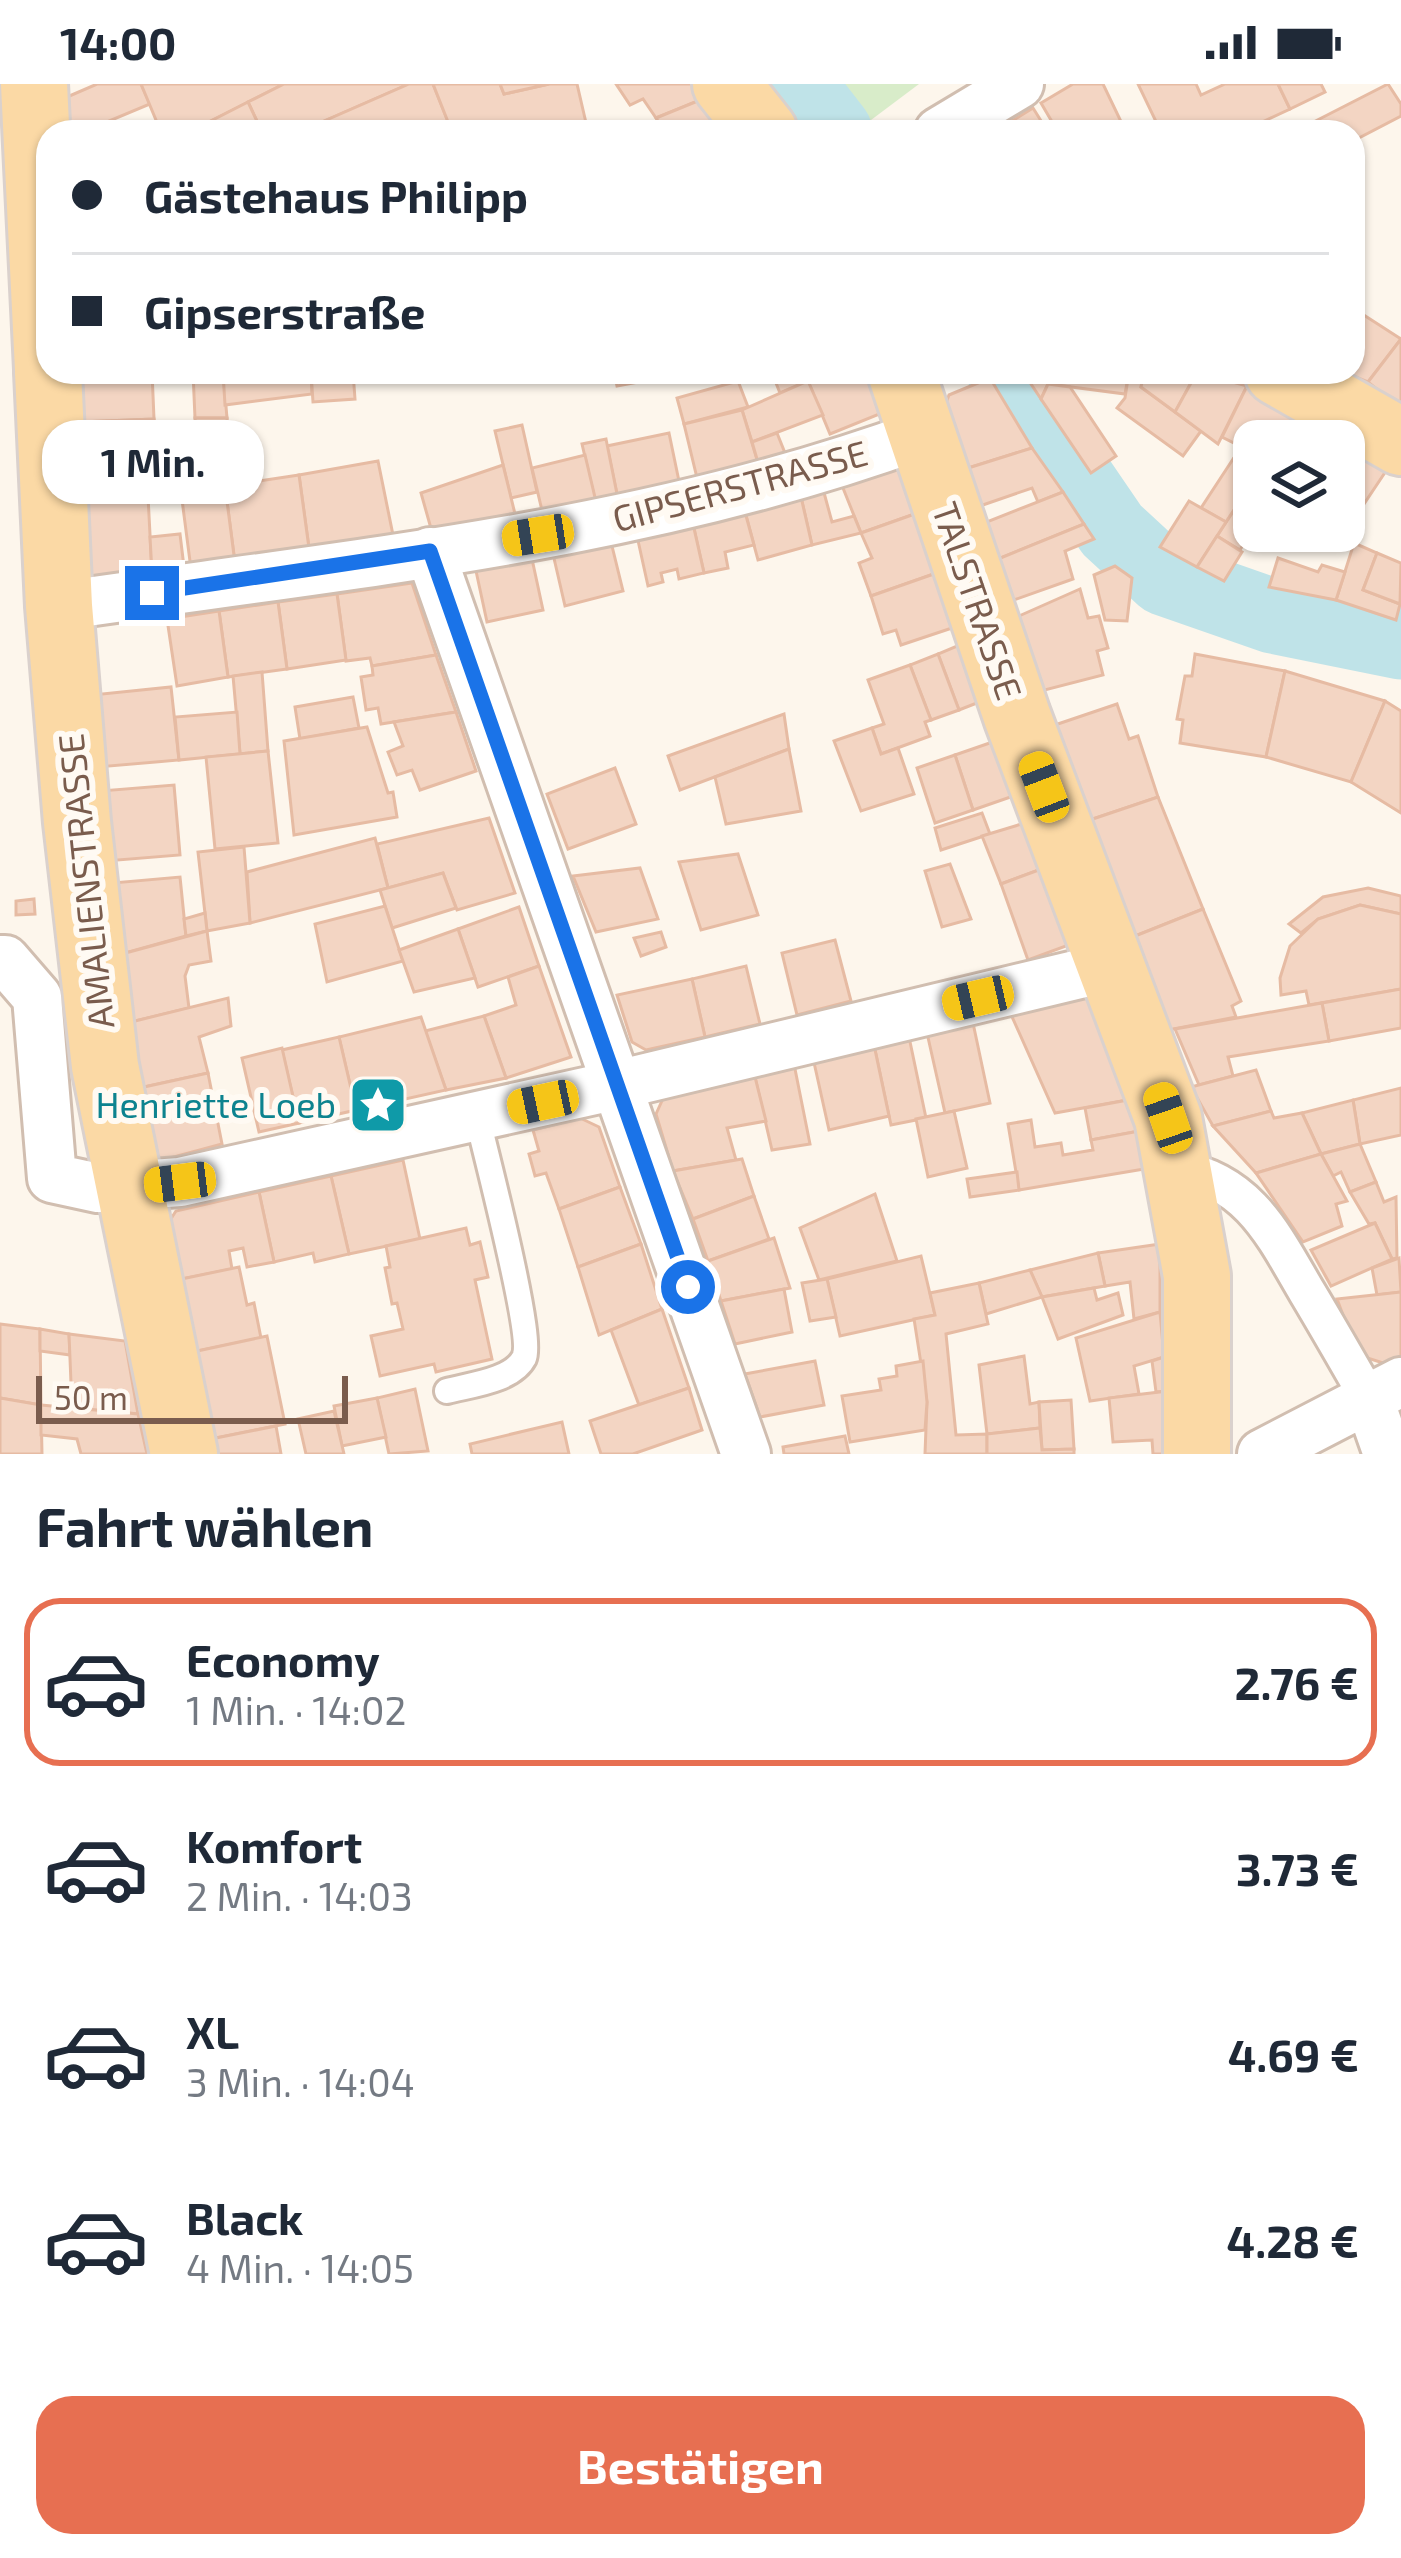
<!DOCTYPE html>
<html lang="de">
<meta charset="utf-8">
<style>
:root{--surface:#fff;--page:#f2f2f3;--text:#1f2937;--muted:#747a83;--line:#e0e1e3;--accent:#e76f51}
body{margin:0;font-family:"Exo 2",sans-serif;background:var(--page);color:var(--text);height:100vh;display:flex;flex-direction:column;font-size:45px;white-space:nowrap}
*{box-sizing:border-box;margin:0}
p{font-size:39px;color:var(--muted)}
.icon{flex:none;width:66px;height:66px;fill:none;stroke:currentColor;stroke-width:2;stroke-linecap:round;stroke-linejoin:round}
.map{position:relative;height:1370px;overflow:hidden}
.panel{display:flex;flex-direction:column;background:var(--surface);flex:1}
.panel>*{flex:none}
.hud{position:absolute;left:36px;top:36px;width:1329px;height:264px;border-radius:36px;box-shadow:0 3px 9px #0004;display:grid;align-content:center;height:264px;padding:0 36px;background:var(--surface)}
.fabs{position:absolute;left:1233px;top:336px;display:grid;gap:24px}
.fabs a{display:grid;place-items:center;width:132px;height:132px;border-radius:24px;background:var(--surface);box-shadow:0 3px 9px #0004;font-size:60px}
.scale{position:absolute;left:36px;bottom:30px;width:312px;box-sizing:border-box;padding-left:12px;border:6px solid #7a5c4d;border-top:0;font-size:33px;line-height:42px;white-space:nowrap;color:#7a5c4d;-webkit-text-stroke:9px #fffaf3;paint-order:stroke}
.end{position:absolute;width:54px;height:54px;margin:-27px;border:15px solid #1a73e8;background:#fff;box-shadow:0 0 0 6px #fff}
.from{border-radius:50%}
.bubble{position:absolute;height:84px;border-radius:36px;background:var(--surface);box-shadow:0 3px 9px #0004;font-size:39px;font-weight:700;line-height:84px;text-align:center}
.car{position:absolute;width:36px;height:72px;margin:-36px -18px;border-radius:15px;box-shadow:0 0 9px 3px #0007;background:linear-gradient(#f5c518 24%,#345 0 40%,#f5c518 0 76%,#345 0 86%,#f5c518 0)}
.hud b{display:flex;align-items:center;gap:42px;height:114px;font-size:45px}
.hud b+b{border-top:3px solid var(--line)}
.hud i{width:30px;height:30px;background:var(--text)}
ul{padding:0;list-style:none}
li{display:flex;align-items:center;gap:36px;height:168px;margin:0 24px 18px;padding:0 12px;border:6px solid transparent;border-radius:36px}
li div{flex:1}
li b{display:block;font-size:45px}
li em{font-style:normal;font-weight:700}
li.on{border-color:var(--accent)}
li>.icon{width:108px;height:108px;stroke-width:1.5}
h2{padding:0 36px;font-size:54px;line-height:144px}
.action{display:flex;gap:24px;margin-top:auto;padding:24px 36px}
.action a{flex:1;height:138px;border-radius:36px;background:var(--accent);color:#fff;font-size:48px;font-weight:700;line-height:138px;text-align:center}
.status{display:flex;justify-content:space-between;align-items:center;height:84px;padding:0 60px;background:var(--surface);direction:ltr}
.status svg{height:33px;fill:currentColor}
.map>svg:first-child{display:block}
.green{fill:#d8ecc9}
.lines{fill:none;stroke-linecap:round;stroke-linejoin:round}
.river{stroke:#bfe3e8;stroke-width:75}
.building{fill:#f3d5c3;stroke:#e6bba3;stroke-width:3}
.service-casing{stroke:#d1beb0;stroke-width:30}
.pedestrian-casing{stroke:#d1beb0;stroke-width:42}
.minor-casing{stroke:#d1beb0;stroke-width:54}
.primary-casing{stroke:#dad1cd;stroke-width:72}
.service{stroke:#fff;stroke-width:24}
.pedestrian{stroke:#fff;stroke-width:36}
.minor{stroke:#fff;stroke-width:48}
.primary{stroke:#fbd9a5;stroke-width:66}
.route{stroke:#1a73e8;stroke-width:15}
.labels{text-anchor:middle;stroke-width:12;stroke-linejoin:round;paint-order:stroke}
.street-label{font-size:36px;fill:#7a5c4d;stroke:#fffaf3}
.culture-label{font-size:36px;fill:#0d838f;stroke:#fffaf3;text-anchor:end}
</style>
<div class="status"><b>14:00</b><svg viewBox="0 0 49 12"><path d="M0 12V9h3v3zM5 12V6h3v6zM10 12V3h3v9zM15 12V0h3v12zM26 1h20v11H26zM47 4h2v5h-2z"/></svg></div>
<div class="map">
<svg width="1401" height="1370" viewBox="0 0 1401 1370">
<rect width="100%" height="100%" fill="#fdf6ec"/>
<path class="green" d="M818 0H919L855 48Z"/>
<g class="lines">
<g class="river">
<path d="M798 0 835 48"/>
<path d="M1004 288 1112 446 1164 494 1273 532 1401 558"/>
</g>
</g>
<g class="building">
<path d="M97 0H141L150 20 83 48H70L67 13Z"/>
<path d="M141 0H284L189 48H161Z"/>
<path d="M284 0H409L299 48H262L248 18Z"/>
<path d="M409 0H433L451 45 299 48Z"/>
<path d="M433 0H500L504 10 549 0H577L587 43 565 48H452Z"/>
<path d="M500 0H549L504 10Z"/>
<path d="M616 0H694L705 14 656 34 643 15 630 21Z"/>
<path d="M1073 0H1103L1126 48H1090L1088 43 1080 48H1058L1041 19Z"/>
<path d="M1138 0H1196L1201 11 1225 0H1278L1290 25 1241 48H1161Z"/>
<path d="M1278 0H1321L1325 8 1290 25Z"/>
<path d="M1388 0 1401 20V32L1353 57V48H1294Z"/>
<path d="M705 14 731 48H665L656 34Z"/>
<path d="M248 18 262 48H203L201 42Z"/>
<path d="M1033 24 1048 48H994Z"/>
<path d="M1356 226 1401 255 1368 298 1343 288H1353Z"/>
<path d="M1401 255V325L1368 298Z"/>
<path d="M78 288H152L154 335 81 338Z"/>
<path d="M193 288H223L227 334H195Z"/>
<path d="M223 288H311L312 310 225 321Z"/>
<path d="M311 288H353L355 315 313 318Z"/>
<path d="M614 288H659L660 294 617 302Z"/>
<path d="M804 288 808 297 780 309 772 289Z"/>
<path d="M830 288H865L882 329 830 350 808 297Z"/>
<path d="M1023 288H1129L1125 310 1048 300 1041 315Z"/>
<path d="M1129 288H1144L1141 303 1201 347 1183 372 1117 324 1125 314Z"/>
<path d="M1144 288H1197L1175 328 1141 303Z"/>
<path d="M1197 288 1247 302 1218 360 1175 328Z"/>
<path d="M990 294 1032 364 965 385 945 322 949 311Z"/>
<path d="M738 297 748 323 684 340 677 314Z"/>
<path d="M808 297 823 331 752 358 742 326Z"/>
<path d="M1048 300 1070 303 1116 372 1091 389 1041 315Z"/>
<path d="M1247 302 1301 330 1283 357H1254V369L1222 353Z"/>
<path d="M742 326 759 382 698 398 684 340Z"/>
<path d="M1301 330 1332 350 1327 357H1283Z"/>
<path d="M195 334H227L230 402 201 406Z"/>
<path d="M154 335 156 359 161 358 163 392 154 393 155 412 85 416 81 338Z"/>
<path d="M522 341 537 408 511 414 495 347Z"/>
<path d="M669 349 680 402 618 415 607 362Z"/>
<path d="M777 349 787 374 759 382 752 358Z"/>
<path d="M606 355 618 415 596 420 582 360Z"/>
<path d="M1344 358 1386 387 1334 465 1307 447H1344Z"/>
<path d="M1032 364 1063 408 1038 418 1032 404 977 423 965 385Z"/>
<path d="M585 371 597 422 544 435 532 384Z"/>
<path d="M1233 375 1254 396 1226 438 1201 424Z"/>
<path d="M378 377 393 451 309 464 299 391Z"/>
<path d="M503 381 516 434 432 448 421 409Z"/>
<path d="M899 382 926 426 861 449 841 399Z"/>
<path d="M299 391 309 464 235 479 225 402Z"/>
<path d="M1254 396V442L1240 466 1217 452Z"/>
<path d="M225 402 235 479 191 485 181 408Z"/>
<path d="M823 405 832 438 854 432 861 449 812 461 801 413Z"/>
<path d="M1063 408 1084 440 998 475 984 439Z"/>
<path d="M148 412 152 489 99 498 88 491 85 416Z"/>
<path d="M801 413 812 461 758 476 745 428Z"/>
<path d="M1189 417 1226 438 1197 483 1160 463Z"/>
<path d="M926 426 948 485 871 512 859 479 872 474 861 449Z"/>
<path d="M745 428 754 461 725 468 728 484 704 489 693 440Z"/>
<path d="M693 440 704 489 679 495 677 485 661 489 663 498 648 502 637 452Z"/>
<path d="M1084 440 1094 455 1065 467 1073 495 1011 517 998 475Z"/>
<path d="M180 450 184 483 152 489 150 453Z"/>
<path d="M1217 452 1242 468 1224 497 1197 483Z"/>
<path d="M611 458 623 507 565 522 553 470Z"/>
<path d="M1354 459 1377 469 1363 506 1400 520 1396 536 1336 516Z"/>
<path d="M1377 469 1401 479 1400 520 1363 506Z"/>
<path d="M1278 474 1318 488 1322 481 1345 488 1336 516 1269 503Z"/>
<path d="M532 475 543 526 487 538 476 487Z"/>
<path d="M1115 482 1132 494 1127 537 1105 536 1094 491Z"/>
<path d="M948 485 967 539 901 561 896 546 883 550 871 512Z"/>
<path d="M412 499 436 571 372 582 370 574 346 577 337 510Z"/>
<path d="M1080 505 1088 534 1099 532 1108 564 1097 567 1103 591 1037 608 1019 532Z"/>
<path d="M337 510 346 576 287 585 278 518Z"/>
<path d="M278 518 287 585 228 593 219 527Z"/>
<path d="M219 527 228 593 177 602 167 535Z"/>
<path d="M969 557 987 615 959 626 938 570Z"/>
<path d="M938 570 959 626 931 636 910 581Z"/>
<path d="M1195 570 1285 587 1266 673 1180 659 1183 636 1177 635 1185 592H1192Z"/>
<path d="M436 571 456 628 381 640 378 624 366 626 361 593 373 591 372 582Z"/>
<path d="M910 581 931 636 925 638 930 652 881 670 872 644 884 640 868 596Z"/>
<path d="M1285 587 1385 617 1351 698 1266 673Z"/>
<path d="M262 588 268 667 240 670 233 592Z"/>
<path d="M171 603 179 676 98 683 92 611Z"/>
<path d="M353 613 359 644 300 655 295 623Z"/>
<path d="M1385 617 1401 627V729L1351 698Z"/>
<path d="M1117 620 1129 655 1138 652 1158 713 1078 740 1046 644Z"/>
<path d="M237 628 240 670 179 676 175 633Z"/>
<path d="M456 628 476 687 420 706 412 686 397 691 388 668 403 662 394 638Z"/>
<path d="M784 630 789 665 680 706 668 672Z"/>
<path d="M367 643 388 709 393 708 397 733 294 751 284 657Z"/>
<path d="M872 644 881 670 898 664 914 710 861 727 834 657Z"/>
<path d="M1007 653 1025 708 973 726 955 671Z"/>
<path d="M789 665 801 727 726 740 715 693Z"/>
<path d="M268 667 278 759 215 765 206 673Z"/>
<path d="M955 671 973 726 935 739 917 684Z"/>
<path d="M615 684 636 740 568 765 547 710Z"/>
<path d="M174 701 180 771 106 777 100 707Z"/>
<path d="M1158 713 1203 825 1125 856 1078 740Z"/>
<path d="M982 729 990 750 941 766 935 744Z"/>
<path d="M489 734 515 809 457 826 443 789 388 804 377 760Z"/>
<path d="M1038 735 1055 780 1001 800 982 752Z"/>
<path d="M375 754 388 804 250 839 247 788Z"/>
<path d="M244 763 250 839 207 847 198 768Z"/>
<path d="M738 770 758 831 701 846 679 778Z"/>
<path d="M950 780 971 835 942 843 925 787Z"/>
<path d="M1055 780 1085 855 1028 876 1001 800Z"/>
<path d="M640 784 658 835 596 848 573 792Z"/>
<path d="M443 789 456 824 392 844 380 806Z"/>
<path d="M180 793 186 852 118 871 112 799Z"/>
<path d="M1368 804 1401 812V830L1360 821 1318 835 1301 849 1289 840 1323 813Z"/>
<path d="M34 815 35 830 16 831V817Z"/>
<path d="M1360 821 1401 830V905L1309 921 1306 907 1281 911 1280 894 1290 862 1318 835Z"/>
<path d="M385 822 403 877 327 898 315 840Z"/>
<path d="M519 823 539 882 478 903 458 845Z"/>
<path d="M1203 825 1241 917 1232 922 1236 933 1163 947 1125 856Z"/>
<path d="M205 829 207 847 186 852 184 835Z"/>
<path d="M458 845 475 894 414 908 399 866Z"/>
<path d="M207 847 211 877 189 881 185 892 189 924 127 939 118 871Z"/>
<path d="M661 848 666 863 641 872 634 854Z"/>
<path d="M835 856 851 917 797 931 782 869Z"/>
<path d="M539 882 571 973 506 994 484 932 516 921 508 893Z"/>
<path d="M746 882 760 940 705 953 692 895Z"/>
<path d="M692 895 705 953 646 966 632 958 617 911Z"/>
<path d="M1401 905V944L1329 957 1322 919Z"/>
<path d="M1100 906 1144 1013 1055 1029 1009 926Z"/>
<path d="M228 914 231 942 199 953 208 989 135 1005 127 939Z"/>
<path d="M1322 919 1329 957 1228 973 1233 992 1199 1001 1175 945Z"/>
<path d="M484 932 506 994 446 1006 425 947Z"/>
<path d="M421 933 446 1006 356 1026 339 953Z"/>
<path d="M973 939 990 1019 945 1029 927 949Z"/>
<path d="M339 953 356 1026 299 1039 282 966Z"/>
<path d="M909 953 926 1034 891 1041 874 961Z"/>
<path d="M874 961 889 1032 829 1046 813 974Z"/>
<path d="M282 964 299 1039 259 1048 242 974Z"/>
<path d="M794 980 810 1060 772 1066 754 989Z"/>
<path d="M1256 986 1271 1027 1213 1042 1191 1003Z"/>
<path d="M208 989 222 1060 159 1077 142 1065 135 1005Z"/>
<path d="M754 989 766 1037 727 1044 736 1076 673 1087 656 1030 666 1008Z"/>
<path d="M1401 1004V1051L1360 1060 1353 1016Z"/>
<path d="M1144 1013 1150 1045 1091 1056 1085 1024Z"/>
<path d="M1353 1016 1360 1060 1321 1070 1302 1029Z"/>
<path d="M954 1027 967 1084 928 1093 916 1035Z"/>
<path d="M1271 1027 1274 1034 1302 1029 1321 1070 1256 1089 1213 1042Z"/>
<path d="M580 1034 599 1043 620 1103 559 1125 546 1089 535 1092 529 1070 539 1067 533 1046Z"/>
<path d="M1031 1036 1035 1063 1061 1059 1063 1071 1093 1066 1091 1056 1150 1045 1156 1083 1019 1106 1008 1040Z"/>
<path d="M1360 1060 1376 1098 1350 1108 1341 1088 1333 1092 1321 1070Z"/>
<path d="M1321 1070 1347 1117 1336 1120 1342 1142 1303 1158 1256 1089Z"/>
<path d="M742 1075 754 1112 693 1135 673 1087Z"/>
<path d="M403 1076 420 1155 349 1170 331 1092Z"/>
<path d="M1017 1088 1019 1106 970 1113 967 1095Z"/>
<path d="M331 1092 349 1170 315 1178 313 1169 274 1178 259 1108Z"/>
<path d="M1376 1098 1384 1118 1396 1113 1397 1174 1392 1175 1375 1139 1369 1140 1350 1108Z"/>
<path d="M620 1103 641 1160 578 1183 559 1125Z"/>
<path d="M259 1108 274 1178 247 1183 243 1164 229 1167 232 1185 172 1197 161 1150 176 1127Z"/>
<path d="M875 1110 897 1177 819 1196 800 1144Z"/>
<path d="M754 1112 769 1155 708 1177 693 1135Z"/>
<path d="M1375 1139 1392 1175 1331 1202 1311 1166Z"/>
<path d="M466 1144 470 1161 480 1158 488 1193 475 1196 492 1275 436 1288 434 1280 380 1292 371 1252 403 1245 397 1219 392 1220 385 1184 390 1183 386 1162Z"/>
<path d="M774 1154 790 1204 721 1217 708 1177Z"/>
<path d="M641 1160 662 1225 599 1251 578 1183Z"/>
<path d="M1160 1160V1228L1134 1235 1130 1198 1105 1202 1098 1169Z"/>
<path d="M1098 1169 1105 1202 1042 1213 1030 1186Z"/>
<path d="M921 1172 935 1231 840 1252 827 1195Z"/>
<path d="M1399 1174 1401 1208 1377 1211 1372 1184Z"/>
<path d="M239 1183 247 1221 254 1219 261 1254 188 1269 172 1197Z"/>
<path d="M1030 1186 1042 1213 986 1230 979 1199Z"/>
<path d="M827 1195 836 1233 810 1237 802 1199Z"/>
<path d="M979 1199 988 1240 946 1250 956 1351 987 1350V1370H925L927 1318 914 1235 935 1231 930 1209Z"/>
<path d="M1094 1204 1097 1216 1118 1209 1123 1231 1058 1255 1042 1213Z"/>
<path d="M784 1205 792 1248 735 1260 721 1217Z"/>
<path d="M1401 1208V1275L1383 1279 1358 1271 1337 1215Z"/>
<path d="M662 1225 689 1304 639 1321 611 1246Z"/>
<path d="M1160 1228 1164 1273 1134 1282 1139 1310 1090 1317 1076 1254Z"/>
<path d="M0 1240 40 1245 41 1321 0 1314Z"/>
<path d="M40 1245 69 1250 70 1271 40 1267Z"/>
<path d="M69 1250 125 1257 138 1330 72 1324Z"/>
<path d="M267 1252 285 1340 206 1356 188 1269Z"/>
<path d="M1024 1272 1030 1320 1039 1318 1040 1344 987 1350 979 1281Z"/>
<path d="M1164 1273 1168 1307 1156 1308 1152 1277Z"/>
<path d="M815 1277 824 1321 760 1333 745 1290Z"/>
<path d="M923 1277 927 1318 925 1346 850 1358 842 1312 881 1306 879 1295 897 1292 896 1282Z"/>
<path d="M689 1304 702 1346 633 1370H601L590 1337Z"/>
<path d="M415 1305 428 1367 389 1370 377 1314Z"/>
<path d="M1168 1307 1169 1370H1153L1152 1356 1113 1358 1109 1314Z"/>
<path d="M0 1314 41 1321 42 1370H0Z"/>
<path d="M377 1314 386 1353 342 1362 334 1322Z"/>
<path d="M1071 1316 1074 1365 1042 1366 1039 1318Z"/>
<path d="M41 1321 138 1330 147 1370H81L77 1355 41 1351Z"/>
<path d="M334 1327 344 1370H306L298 1335Z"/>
<path d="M562 1338 569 1370H472L470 1360Z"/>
<path d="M276 1342 281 1370H208L206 1356Z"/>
<path d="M1040 1344 1042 1366 1074 1365V1370H987V1350Z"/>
<path d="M845 1352 849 1370H784L783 1363Z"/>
</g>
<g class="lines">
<defs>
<path id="service" d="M447 1307C469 1301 512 1297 524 1274 534 1253 485 1066 477 1032"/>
<path id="pedestrian" d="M1178 1085C1250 1098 1274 1152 1307 1208 1328 1243 1348 1278 1368 1313"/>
<g id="minor">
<path d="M939 48 1019 0"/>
<path d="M430 468 746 1370"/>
<path d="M59 522C348 480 644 452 920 351"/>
<path d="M0 876H5L37 913 52 1094 98 1104 180 1098 617 1001 1113 882"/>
<path d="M1368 1313 1388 1370"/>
<path d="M1262 1370 1401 1298"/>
</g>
<g id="primary">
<path d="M34 0 48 285"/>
<path d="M726 0 764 48"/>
<path d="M48 288 59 522 77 738 105 982 184 1370"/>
<path d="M901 288 1017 632 1168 1034 1197 1192V1370"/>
<path d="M1278 288 1401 358"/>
</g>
</defs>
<use href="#service" class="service-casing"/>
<use href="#pedestrian" class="pedestrian-casing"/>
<use href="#minor" class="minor-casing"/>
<use href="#primary" class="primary-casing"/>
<use href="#service" class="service"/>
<use href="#pedestrian" class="pedestrian"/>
<use href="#minor" class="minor"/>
<use href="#primary" class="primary"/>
</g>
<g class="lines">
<path class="route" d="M152 509 430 467 688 1203"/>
</g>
<defs>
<symbol id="sight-square" viewBox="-11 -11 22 22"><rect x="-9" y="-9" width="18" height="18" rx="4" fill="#0f9aa8" stroke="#fffaf3"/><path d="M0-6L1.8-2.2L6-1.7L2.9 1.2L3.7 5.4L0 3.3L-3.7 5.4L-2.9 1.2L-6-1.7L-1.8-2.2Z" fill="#fff"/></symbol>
</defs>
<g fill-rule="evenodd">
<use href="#sight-square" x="345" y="988" width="66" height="66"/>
</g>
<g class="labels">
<g class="street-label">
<text transform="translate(740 402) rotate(-15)" y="13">GIPSERSTRASSE</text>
<text transform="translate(977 517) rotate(71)" y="13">TALSTRASSE</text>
<text transform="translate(86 797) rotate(-96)" y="13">AMALIENSTRASSE</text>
</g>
<g class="culture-label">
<text x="336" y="1034">Henriette Loeb</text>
</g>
</g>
</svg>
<div class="fabs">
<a><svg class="icon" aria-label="layers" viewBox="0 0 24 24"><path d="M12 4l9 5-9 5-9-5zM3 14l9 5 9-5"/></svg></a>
</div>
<div class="scale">50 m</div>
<i class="end from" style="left:688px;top:1203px"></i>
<i class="end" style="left:152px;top:509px"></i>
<div class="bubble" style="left:42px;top:336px;width:222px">1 Min.</div>
<i class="car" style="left:538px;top:451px;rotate:261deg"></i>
<i class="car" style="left:1044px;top:703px;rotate:339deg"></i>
<i class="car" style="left:978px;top:914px;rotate:257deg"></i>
<i class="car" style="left:543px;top:1018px;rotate:258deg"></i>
<i class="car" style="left:1168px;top:1034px;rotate:341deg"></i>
<i class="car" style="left:180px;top:1098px;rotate:263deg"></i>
<div class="hud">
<b><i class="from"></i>Gästehaus Philipp</b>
<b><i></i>Gipserstraße</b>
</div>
</div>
<section class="panel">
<h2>Fahrt wählen</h2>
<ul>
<li class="on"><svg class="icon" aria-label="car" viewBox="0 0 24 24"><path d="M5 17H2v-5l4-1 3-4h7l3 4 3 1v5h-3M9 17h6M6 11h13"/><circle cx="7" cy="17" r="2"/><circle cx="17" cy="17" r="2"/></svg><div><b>Economy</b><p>1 Min. · 14:02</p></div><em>2.76 €</em></li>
<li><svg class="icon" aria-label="car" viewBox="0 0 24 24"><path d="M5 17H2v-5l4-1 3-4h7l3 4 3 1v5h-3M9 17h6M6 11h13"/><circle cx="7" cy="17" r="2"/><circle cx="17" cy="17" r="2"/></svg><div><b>Komfort</b><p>2 Min. · 14:03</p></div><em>3.73 €</em></li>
<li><svg class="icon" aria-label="car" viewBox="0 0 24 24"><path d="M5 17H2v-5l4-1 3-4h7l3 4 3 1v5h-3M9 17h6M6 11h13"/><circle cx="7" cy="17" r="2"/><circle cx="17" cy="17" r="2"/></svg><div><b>XL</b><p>3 Min. · 14:04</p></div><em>4.69 €</em></li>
<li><svg class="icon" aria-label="car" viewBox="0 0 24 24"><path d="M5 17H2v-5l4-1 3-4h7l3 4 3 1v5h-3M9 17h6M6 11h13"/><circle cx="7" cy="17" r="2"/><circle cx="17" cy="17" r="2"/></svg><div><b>Black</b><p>4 Min. · 14:05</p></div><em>4.28 €</em></li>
</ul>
<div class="action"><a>Bestätigen</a></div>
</section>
